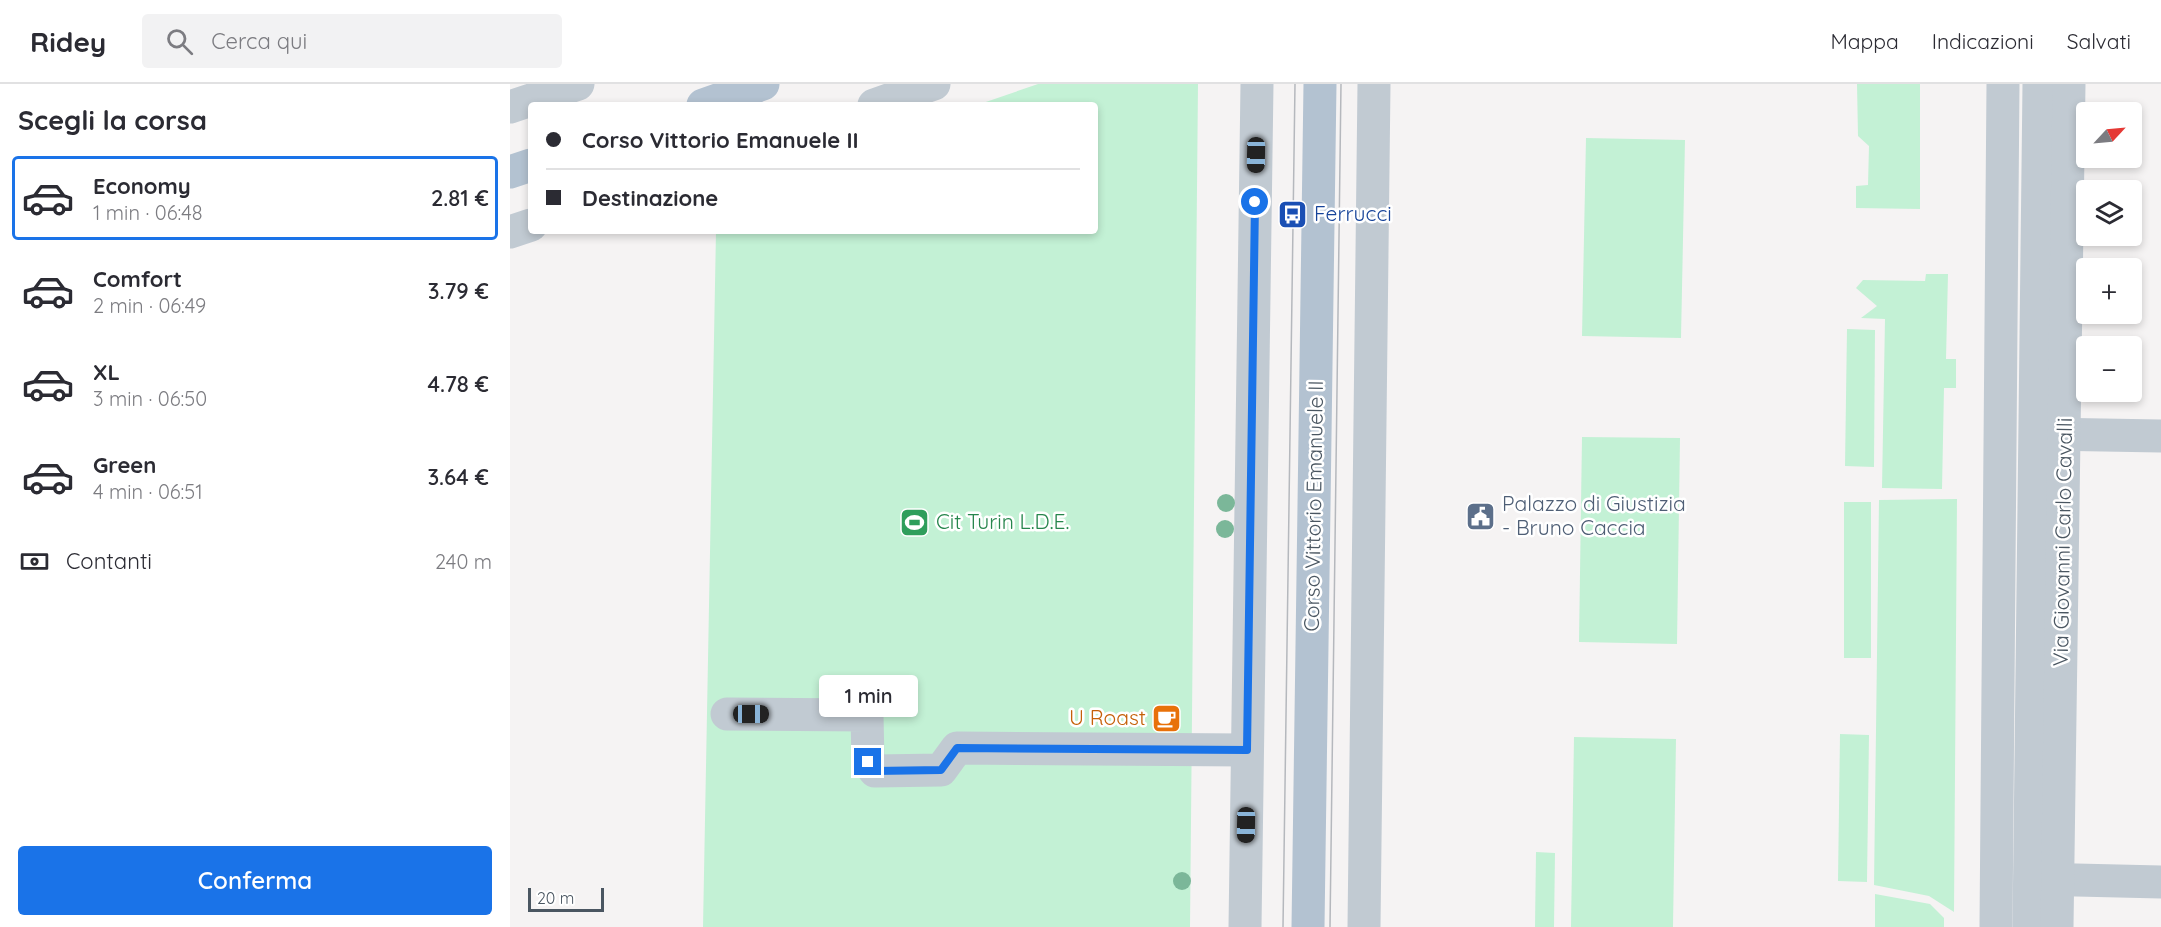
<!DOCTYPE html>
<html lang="it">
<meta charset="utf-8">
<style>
:root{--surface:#fff;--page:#f2f2f3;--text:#2b2b33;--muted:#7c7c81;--line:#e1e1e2;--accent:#1a73e8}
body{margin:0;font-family:Quicksand,sans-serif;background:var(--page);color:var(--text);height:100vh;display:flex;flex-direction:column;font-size:22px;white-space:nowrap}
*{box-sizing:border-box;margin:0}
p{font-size:20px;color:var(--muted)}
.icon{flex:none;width:33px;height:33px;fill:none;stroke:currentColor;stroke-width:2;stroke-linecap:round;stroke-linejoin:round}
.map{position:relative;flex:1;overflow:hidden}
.sheet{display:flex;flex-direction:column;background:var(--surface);width:510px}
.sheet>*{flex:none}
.banner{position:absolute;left:18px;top:18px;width:570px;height:132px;border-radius:6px;box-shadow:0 3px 9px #0003;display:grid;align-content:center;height:132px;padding:0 18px;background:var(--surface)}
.needle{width:39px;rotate:64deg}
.tools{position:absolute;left:1566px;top:18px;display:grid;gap:12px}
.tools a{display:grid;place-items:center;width:66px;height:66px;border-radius:6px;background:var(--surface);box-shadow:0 3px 9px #0003;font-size:30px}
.scale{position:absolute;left:18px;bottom:15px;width:76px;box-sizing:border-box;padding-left:6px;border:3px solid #4a5661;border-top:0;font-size:16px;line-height:21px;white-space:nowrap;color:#4a5661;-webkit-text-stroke:4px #fff;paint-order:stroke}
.end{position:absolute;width:27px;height:27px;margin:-14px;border:8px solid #1a73e8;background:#fff;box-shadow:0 0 0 3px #fff}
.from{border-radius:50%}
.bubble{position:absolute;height:42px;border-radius:6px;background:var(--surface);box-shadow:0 3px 9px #0003;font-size:20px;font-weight:600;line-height:42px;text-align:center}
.car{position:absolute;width:18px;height:36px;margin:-18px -9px;border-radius:8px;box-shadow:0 0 4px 2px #0007;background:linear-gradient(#222 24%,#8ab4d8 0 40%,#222 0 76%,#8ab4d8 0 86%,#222 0)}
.banner b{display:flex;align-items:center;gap:21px;height:57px;font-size:22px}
.banner b+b{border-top:2px solid var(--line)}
.banner i{width:15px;height:15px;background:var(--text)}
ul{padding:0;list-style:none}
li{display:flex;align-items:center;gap:18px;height:84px;margin:0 12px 9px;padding:0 6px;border:3px solid transparent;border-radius:6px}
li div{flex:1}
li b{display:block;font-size:22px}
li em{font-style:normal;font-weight:600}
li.current{border-color:var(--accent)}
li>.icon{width:54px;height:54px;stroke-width:1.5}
h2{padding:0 18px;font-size:27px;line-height:72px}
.pay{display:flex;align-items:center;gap:15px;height:66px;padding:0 18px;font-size:22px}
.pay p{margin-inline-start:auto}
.primary-button{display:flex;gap:12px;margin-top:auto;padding:12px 18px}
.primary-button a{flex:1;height:69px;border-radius:6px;background:var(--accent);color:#fff;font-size:24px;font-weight:600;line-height:69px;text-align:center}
header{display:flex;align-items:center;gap:36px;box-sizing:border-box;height:84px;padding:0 30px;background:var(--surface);border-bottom:2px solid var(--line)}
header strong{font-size:28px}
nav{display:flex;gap:33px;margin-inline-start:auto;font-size:21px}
.search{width:420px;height:54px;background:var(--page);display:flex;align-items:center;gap:15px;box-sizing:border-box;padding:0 21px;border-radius:6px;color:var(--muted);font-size:22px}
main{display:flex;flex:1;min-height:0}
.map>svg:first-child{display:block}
.green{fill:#c3f1d5}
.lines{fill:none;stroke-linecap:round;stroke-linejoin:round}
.minor{stroke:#c1cad2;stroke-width:33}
.major{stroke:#b3c2d1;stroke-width:33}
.tram{stroke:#b5b8bd;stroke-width:1.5}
.tree{fill:#7bb799}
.route{stroke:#1a73e8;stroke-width:8}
.labels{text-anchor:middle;stroke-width:5;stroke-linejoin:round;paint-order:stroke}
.transit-label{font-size:21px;fill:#164399;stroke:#fff;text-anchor:start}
.service-label{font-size:21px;fill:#4e5e75;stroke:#fff;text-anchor:start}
.street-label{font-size:21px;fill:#4a5661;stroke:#fff}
.leisure-label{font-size:21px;fill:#27864d;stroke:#fff;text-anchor:start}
.food-label{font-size:21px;fill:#c56008;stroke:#fff;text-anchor:end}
</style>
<header>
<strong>Ridey</strong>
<div class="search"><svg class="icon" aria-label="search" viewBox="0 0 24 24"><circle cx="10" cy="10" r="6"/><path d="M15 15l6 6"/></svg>Cerca qui</div>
<nav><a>Mappa</a><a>Indicazioni</a><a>Salvati</a></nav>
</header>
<main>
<section class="sheet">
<h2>Scegli la corsa</h2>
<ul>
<li class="current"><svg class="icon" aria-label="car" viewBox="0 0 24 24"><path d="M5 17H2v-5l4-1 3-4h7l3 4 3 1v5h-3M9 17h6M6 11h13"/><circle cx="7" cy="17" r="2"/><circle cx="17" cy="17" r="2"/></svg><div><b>Economy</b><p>1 min · 06:48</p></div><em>2.81 €</em></li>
<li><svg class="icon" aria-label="car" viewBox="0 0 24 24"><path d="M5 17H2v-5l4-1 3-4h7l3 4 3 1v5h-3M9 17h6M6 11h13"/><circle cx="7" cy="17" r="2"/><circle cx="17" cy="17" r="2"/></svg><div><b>Comfort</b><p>2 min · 06:49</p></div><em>3.79 €</em></li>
<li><svg class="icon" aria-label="car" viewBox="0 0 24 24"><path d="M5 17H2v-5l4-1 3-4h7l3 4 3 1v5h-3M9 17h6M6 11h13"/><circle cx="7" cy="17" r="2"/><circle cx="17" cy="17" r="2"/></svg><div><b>XL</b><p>3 min · 06:50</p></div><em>4.78 €</em></li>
<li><svg class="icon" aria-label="car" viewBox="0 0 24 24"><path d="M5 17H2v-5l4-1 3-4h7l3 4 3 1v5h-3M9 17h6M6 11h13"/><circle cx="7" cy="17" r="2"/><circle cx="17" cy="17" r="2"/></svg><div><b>Green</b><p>4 min · 06:51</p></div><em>3.64 €</em></li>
</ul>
<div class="pay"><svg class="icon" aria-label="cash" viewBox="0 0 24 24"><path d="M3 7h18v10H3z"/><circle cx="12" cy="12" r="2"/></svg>Contanti<p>240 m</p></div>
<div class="primary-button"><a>Conferma</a></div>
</section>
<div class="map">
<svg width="1651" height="843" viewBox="0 0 1651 843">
<rect width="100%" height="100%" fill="#f5f3f3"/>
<g class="green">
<path d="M528 0H688L680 843H193L206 147H585V21H467Z"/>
<path d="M1347 0H1410V125L1346 124V102L1358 101 1359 62 1348 52Z"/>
<path d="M1076 54 1175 56 1171 254 1072 252Z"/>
<path d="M1416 190H1438L1436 275H1446V304H1434L1432 405 1372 404 1375 235 1351 234 1367 222 1346 204 1353 196 1415 197Z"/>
<path d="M1337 245 1365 246 1364 383 1335 382Z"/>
<path d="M1072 353 1170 354 1167 560 1069 558Z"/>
<path d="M1447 415 1444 828 1419 812 1364 801 1369 416Z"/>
<rect x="1334" y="418" width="27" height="156"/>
<path d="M1330 650 1359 651 1357 798 1328 797Z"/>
<path d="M1064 653 1166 655 1163 843H1061Z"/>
<path d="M1026 768 1045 769 1044 843H1025Z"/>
<path d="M1365 810 1420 820 1434 834V843H1365Z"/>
</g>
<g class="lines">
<g class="minor">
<path d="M364 21 424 0"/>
<path d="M0 23 68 0"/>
<path d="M0 148 21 141"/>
<path d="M1535 350 1651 352"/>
<path d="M217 630 357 631 358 678 365 687 431 686 447 664 737 666"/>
<path d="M1524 795 1651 798"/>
<path d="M735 843 747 0"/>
<path d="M854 843 864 0"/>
<path d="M1486 843 1493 0"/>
<path d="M1519 843 1529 0"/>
<path d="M1547 843 1559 0"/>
</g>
<g class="major">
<path d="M193 21 253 0"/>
<path d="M0 88 21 81"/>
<path d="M798 843 810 0"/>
</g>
<g class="tram">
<path d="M773 843 785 0"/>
<path d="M820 843 831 0"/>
</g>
</g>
<g class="tree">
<circle cx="716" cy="419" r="9"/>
<circle cx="715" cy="445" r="9"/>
<circle cx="672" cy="797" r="9"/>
</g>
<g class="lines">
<path class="route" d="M358 678 365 687 431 686 447 664 737 666 745 118"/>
</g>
<defs>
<symbol id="bus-square" viewBox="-11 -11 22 22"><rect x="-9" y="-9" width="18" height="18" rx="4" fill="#1a4fb4" stroke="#fff"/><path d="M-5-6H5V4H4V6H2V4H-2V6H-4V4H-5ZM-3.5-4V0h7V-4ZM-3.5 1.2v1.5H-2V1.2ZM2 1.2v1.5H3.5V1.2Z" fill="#fff"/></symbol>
<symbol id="civic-square" viewBox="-11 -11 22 22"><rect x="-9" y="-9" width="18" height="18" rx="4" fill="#5c6f8a" stroke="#fff"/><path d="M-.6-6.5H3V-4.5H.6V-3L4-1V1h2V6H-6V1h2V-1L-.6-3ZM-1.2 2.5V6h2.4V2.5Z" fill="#fff"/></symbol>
<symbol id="stadium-square" viewBox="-11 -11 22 22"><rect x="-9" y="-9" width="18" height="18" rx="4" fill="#2e9e5b" stroke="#fff"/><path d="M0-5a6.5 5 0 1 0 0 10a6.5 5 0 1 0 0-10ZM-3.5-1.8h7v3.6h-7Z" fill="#fff"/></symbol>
<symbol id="cafe-square" viewBox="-11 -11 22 22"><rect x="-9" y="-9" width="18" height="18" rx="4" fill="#e8710a" stroke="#fff"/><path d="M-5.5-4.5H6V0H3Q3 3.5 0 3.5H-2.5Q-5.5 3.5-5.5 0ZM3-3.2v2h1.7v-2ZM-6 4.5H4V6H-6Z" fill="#fff"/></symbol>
</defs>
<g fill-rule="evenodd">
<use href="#bus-square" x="766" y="114" width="33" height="33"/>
<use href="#civic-square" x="954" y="416" width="33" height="33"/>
<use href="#stadium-square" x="388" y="422" width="33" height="33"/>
<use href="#cafe-square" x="640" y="618" width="33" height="33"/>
</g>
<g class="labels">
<g class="transit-label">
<text x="804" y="137">Ferrucci</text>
</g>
<g class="service-label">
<text x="992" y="427">Palazzo di Giustizia<tspan x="992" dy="24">- Bruno Caccia</tspan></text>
</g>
<g class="street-label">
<text transform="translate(804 422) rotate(-89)" y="7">Corso Vittorio Emanuele II</text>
<text transform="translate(1553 458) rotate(-89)" y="7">Via Giovanni Carlo Cavalli</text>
</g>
<g class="leisure-label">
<text x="426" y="445">Cit Turin L.D.E.</text>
</g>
<g class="food-label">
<text x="636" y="641">U Roast</text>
</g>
</g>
</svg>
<div class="tools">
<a><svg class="needle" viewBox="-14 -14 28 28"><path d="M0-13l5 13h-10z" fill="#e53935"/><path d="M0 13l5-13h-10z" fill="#7c7c81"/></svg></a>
<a><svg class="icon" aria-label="layers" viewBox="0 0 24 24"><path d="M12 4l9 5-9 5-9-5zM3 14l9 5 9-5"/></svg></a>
<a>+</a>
<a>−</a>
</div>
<div class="scale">20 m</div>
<i class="end from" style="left:745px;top:118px"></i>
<i class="end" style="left:358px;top:678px"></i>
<div class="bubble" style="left:309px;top:591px;width:99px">1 min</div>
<i class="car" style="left:746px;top:71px;rotate:181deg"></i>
<i class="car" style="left:241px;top:630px;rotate:90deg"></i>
<i class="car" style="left:736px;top:741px;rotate:181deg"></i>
<div class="banner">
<b><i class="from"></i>Corso Vittorio Emanuele II</b>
<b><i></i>Destinazione</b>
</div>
</div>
</main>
